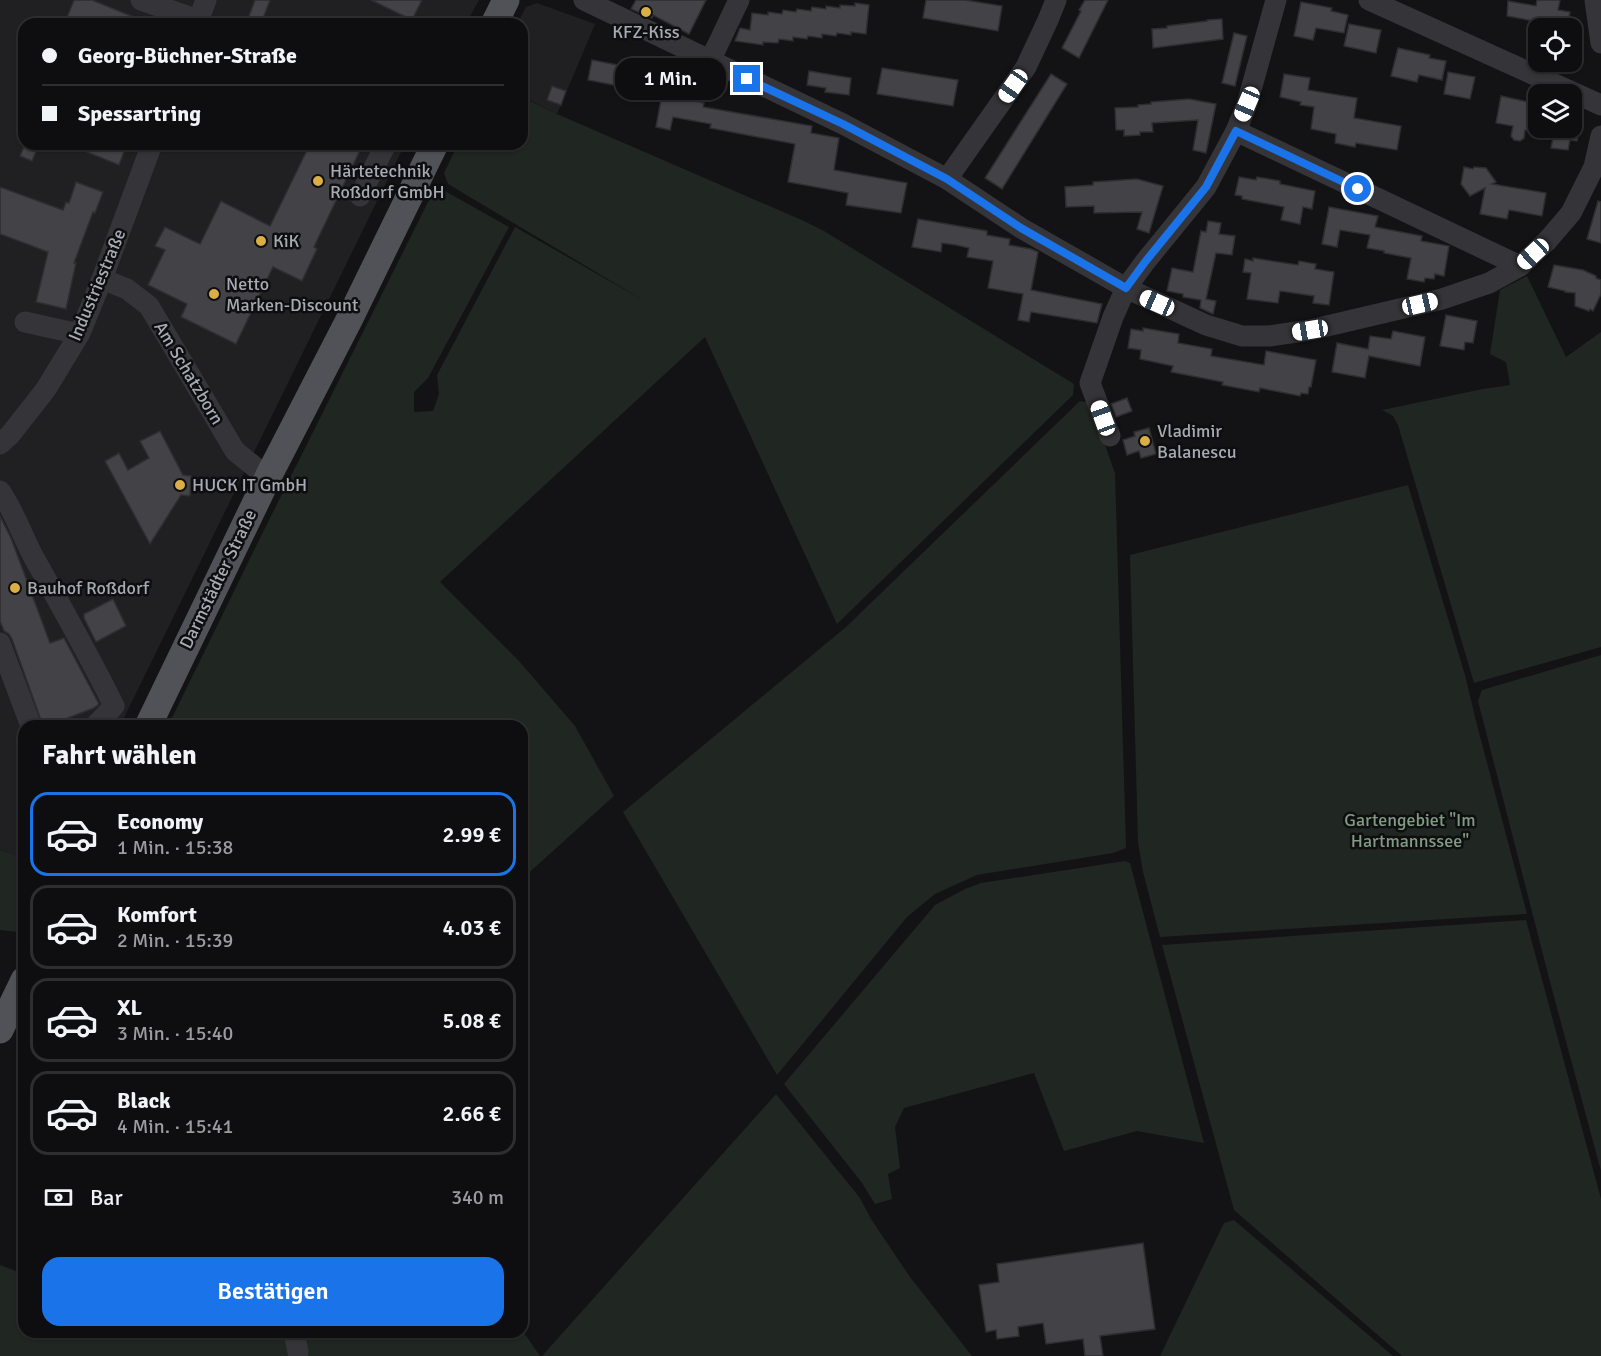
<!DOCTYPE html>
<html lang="de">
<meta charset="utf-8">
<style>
:root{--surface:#0e0e10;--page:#171719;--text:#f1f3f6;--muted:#9b9c9f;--line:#2e2e30;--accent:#1a73e8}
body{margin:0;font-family:Signika,sans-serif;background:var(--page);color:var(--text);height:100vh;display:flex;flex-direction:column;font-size:22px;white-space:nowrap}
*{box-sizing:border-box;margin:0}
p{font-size:20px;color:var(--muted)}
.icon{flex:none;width:33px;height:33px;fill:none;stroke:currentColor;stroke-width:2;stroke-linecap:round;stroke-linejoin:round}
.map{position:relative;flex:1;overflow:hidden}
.details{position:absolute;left:18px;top:720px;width:510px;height:618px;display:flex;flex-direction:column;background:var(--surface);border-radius:18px;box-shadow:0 2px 4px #0004,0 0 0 2px var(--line)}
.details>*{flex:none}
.top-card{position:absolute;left:18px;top:18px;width:510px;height:132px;border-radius:18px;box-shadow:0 2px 4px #0004,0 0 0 2px var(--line);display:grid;align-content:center;height:132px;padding:0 24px;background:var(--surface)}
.fabs{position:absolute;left:1528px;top:18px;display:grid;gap:12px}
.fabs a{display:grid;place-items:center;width:54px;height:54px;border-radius:12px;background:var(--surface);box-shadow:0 2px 4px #0004,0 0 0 2px var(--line);font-size:30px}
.end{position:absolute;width:27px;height:27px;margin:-14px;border:8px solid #1a73e8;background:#fff;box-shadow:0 0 0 3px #fff}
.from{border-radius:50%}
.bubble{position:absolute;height:42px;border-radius:18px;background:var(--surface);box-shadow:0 2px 4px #0004,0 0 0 2px var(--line);font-size:20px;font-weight:600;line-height:42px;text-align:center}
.car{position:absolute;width:18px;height:36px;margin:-18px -9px;border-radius:8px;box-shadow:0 0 4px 2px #0007;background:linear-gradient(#fff 24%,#345 0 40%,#fff 0 76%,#345 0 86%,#fff 0)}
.top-card b{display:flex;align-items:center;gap:21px;height:57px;font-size:22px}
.top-card b+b{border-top:2px solid var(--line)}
.top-card i{width:15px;height:15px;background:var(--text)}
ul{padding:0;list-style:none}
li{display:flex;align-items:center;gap:18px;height:84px;margin:0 12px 9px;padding:0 12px;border:3px solid var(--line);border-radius:18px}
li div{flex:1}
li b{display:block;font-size:22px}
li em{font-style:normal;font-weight:600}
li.on{border-color:var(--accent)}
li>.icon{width:54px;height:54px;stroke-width:1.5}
h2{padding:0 24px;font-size:27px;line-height:72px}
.pay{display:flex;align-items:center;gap:15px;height:66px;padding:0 24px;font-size:22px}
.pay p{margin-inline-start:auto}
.action{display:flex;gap:12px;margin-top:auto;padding:12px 24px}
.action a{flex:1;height:69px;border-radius:18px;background:var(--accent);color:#fff;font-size:24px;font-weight:600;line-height:69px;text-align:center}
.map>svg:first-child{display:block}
.built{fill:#201f22}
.green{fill:#202621}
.building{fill:#434347;stroke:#2e2e30;stroke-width:1.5}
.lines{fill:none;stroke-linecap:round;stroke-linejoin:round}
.minor{stroke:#353539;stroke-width:21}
.major{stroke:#515258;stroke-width:27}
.route{stroke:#1a73e8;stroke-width:8}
.poi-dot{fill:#dbaf45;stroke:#0e0e10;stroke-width:2}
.labels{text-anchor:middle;stroke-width:5;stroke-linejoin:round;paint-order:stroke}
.poi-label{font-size:18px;fill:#a7aab3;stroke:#0e0e10;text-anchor:start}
.street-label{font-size:18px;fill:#a7aab3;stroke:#0e0e10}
.park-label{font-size:18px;fill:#809c83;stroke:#0e0e10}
</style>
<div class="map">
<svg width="1601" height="1356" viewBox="0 0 1601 1356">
<rect width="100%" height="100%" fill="#131315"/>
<g class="built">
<path d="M0 0H479L466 24H24V144H405L120 726H24V858L0 850Z"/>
<path d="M537 3 595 24 557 114 522 96V24H517L526 7Z"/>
</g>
<g class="green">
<path d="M522 97 557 114 804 221 824 231 1074 384 1073 395 837 624 705 337 440 582 519 661 575 726 614 796 522 879V726H168L263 532 436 186 509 227 428 378 414 392V412L433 411 439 394 437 375 515 227 648 303 448 184 444 173 458 144H522Z"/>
<path d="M1527 276 1566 357 1601 332V647L1474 683 1398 425 1393 416 1382 410 1483 389 1510 385 1506 362 1490 354 1500 290Z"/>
<path d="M1080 401 1090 403 1115 473 1126 848 1113 853 977 875 935 894 907 917 777 1075 623 812 846 627Z"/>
<path d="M1408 485 1465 675 1477 725 1527 914 1160 937 1143 872 1138 842 1130 555Z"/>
<path d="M1601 655V1171L1550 982 1478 701 1482 690Z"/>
<path d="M0 850 24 858V921L18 932 0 930Z"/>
<path d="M1125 861 1130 863 1204 1143 1137 1131 1064 1151 1034 1073 904 1108 895 1127 900 1168 888 1174 892 1199 875 1204 862 1183 784 1084 935 905 965 889 981 883Z"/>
<path d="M1526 920 1601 1199V1356H1402L1234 1210 1162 945Z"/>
<path d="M776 1094 860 1198 871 1219 910 1277 972 1356H542Z"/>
<path d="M1234 1220 1393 1356H1160L1224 1223Z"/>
<path d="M0 1265 24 1274V1332H522V1330L540 1356H0Z"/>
</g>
<g class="building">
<path d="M74 0H92L151 24H75L66 20Z"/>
<path d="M255 0H270L261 24H246Z"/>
<path d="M371 0H422L412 20Z"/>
<path d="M636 0H706L689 34 653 15 652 18 631 9Z"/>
<path d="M926 0H965L1002 6 998 31 923 18Z"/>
<path d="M1085 0H1108L1079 58 1062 48 1081 11 1079 10Z"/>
<path d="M1537 0H1560L1558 10 1570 12 1567 28H1546L1547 26 1533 23 1534 21 1507 16 1508 1 1536 6Z"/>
<path d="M1301 2 1332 8 1331 11 1348 15 1344 33 1316 28 1313 40 1294 36Z"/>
<path d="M855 3 869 5 866 34 851 32V35L837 33 836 36 822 34V38L808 36 807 39 793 37V41L779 39 778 43 763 42V45L735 41 740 28 750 30 752 13 768 15V12L782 14 783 10 796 12 797 9 811 11 812 7 826 9V6L840 8V5L855 6Z"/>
<path d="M1222 19 1223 39 1153 48 1152 29 1167 28V26L1207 21V20Z"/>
<path d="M1349 24 1381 30 1376 53 1344 46Z"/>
<path d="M1234 33 1247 36 1235 86 1222 83Z"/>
<path d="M1398 48 1430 55 1429 58 1446 61 1442 80 1419 75 1417 82 1391 76Z"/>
<path d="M592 60 649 71 645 91 588 80Z"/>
<path d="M882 68 958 80 953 106 877 94Z"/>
<path d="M809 71 851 78 849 95 825 92 826 88 807 85Z"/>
<path d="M1448 72 1475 77 1470 99 1444 94Z"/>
<path d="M1051 74 1067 84 1002 189 985 178Z"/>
<path d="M1284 74 1310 78 1308 90 1357 98 1354 118 1401 126 1397 150 1356 143 1355 147 1335 143 1336 134 1311 129 1314 107 1300 105 1301 102 1280 97Z"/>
<path d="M552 86 566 91 561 105 547 100Z"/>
<path d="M1532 88 1539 91V133L1525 130 1524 138 1520 141 1514 140 1511 136 1513 126 1496 123 1501 96 1528 102Z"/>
<path d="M662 94 704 103 703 107 812 126 811 133 839 138 834 170 907 183 901 213 846 205 848 193 788 182 795 144 710 128 711 124 673 117 670 130 656 127Z"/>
<path d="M1189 99 1216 104 1206 153 1193 150 1198 120 1152 123 1153 132H1140V135L1124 136V130H1116L1115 108 1138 107V105L1151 104V102Z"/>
<path d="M1555 128H1580L1577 141 1570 140 1568 150 1551 148Z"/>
<path d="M25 144H39L32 161 20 156Z"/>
<path d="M67 144H127L119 165Z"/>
<path d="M310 144H363L314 247 317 249 302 281 273 267 236 344 181 317 187 304 148 285 165 250 155 246 165 227 200 244 221 201 270 226Z"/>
<path d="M1464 167 1473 169 1474 167 1486 168 1496 182 1492 184 1546 193 1542 216 1509 210 1507 219 1480 214 1485 188 1470 196 1461 184Z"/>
<path d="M1239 177 1256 180 1257 177 1280 181V184L1315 191 1312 209 1303 207 1300 224 1281 220 1284 207 1242 199V196L1235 195Z"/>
<path d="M1137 179 1163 186 1149 233 1137 229 1142 212 1094 213V206L1066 207 1065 187 1093 185V182Z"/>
<path d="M76 182 103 192 95 213 93 212 74 263H76L66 309 36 302 48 252 0 234V187L63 210 66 202 69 203Z"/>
<path d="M1598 201 1601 202V243L1587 239Z"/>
<path d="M1329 207 1378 216 1375 227 1422 236 1421 241 1449 246 1444 276 1435 274 1434 279 1425 278 1424 282 1407 279 1411 258 1384 253V251L1367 248 1370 235 1340 230 1337 247 1322 244Z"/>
<path d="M918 219 987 231V235L1010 239 1009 245 1031 249 1038 252 1031 290 1102 304 1097 323 1031 312 1029 322 1018 320 1023 294 988 288 993 261 967 257 969 248 956 245 942 243 941 252 912 247Z"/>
<path d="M1208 221 1221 223 1219 234 1235 236 1232 255 1216 253 1206 299 1216 301 1213 314 1200 308 1201 300 1183 297V294L1167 291 1172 268 1193 272 1201 231 1206 232Z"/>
<path d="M1253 258 1298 265 1299 261 1316 264 1315 269 1334 272 1329 305 1313 303 1314 296 1280 291 1278 303 1247 299 1251 273 1243 272 1245 259 1253 261Z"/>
<path d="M1554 265 1583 270 1596 276V278L1601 280V294L1593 311 1590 309 1589 311 1575 306V293L1565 292V291L1548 287Z"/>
<path d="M1446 315 1477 321 1473 343 1465 342 1464 350 1440 346Z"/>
<path d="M1143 328 1179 334 1178 343 1212 349 1211 356 1264 365 1266 351 1316 360 1311 387H1309L1308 394 1301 393 1300 396 1260 388 1259 392 1222 385 1223 382 1171 372 1173 366 1140 359 1141 350 1128 348 1131 329 1143 331Z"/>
<path d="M1393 331 1425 337 1420 366 1369 356 1365 378 1332 372 1337 343 1368 349 1370 336 1391 339Z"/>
<path d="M1127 398 1132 411 1116 417 1111 404Z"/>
<path d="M1149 428 1156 454 1141 458 1139 451 1127 455 1123 440 1135 436 1134 432Z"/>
<path d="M160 431 183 475 191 476 190 496 181 495 150 544 105 461 119 453 128 470 149 458 140 441Z"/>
<path d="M0 516 11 538 50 643 64 638 99 704 94 708 47 726H43L12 639 9 634 4 631 0 621Z"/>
<path d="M113 599 126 626 96 642 84 618V614Z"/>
<path d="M1143 1243 1155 1329 1100 1336 1103 1356H1085L1083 1339 1046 1344 1043 1323 1018 1327 1019 1336 997 1339 996 1330 986 1332 979 1285 999 1282 997 1264Z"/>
</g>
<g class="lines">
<g class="minor">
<path d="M141 0 198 20"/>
<path d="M584 0 843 124 947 179 1021 228 1126 288 1206 325 1242 336H1269L1310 330 1442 299 1489 283 1520 266 1547 241 1571 213 1594 167 1601 136"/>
<path d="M1369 0 1601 105"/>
<path d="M1595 0 1601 43"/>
<path d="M197 24 206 0"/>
<path d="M710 61 739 0"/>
<path d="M1236 131 1520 266"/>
<path d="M947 179 1026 67 1048 20 1056 0"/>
<path d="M360 196 386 144"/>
<path d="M102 279 127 289 149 306 235 451 256 468 269 475"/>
<path d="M25 322 79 334"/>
<path d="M1110 436 1090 383 1113 317 1126 288 1145 262 1206 187 1236 131 1247 104 1276 0"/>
<path d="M0 444 10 435 46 389 80 333 102 279 152 144"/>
<path d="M0 491C14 511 22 535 33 556 61 606 89 655 114 706L95 726"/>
<path d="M0 643 31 726"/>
<path d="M294 1332 298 1352"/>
</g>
<g class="major">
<path d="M494 24 506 0"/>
<path d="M148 726 269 475 350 318 435 144"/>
<path d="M0 1030 24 980"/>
</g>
</g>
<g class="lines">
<path class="route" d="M747 79 843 124 947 179 1021 228 1126 288 1145 262 1206 187 1236 131 1358 189"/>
</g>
<g class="poi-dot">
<circle cx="646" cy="12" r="6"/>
<circle cx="318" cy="181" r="6"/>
<circle cx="261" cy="241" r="6"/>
<circle cx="214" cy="294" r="6"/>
<circle cx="1145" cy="441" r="6"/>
<circle cx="180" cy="485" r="6"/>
<circle cx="15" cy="588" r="6"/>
</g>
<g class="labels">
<g class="poi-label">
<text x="646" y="38" text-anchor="middle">KFZ-Kiss</text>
<text x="330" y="177">Härtetechnik<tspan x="330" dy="21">Roßdorf GmbH</tspan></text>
<text x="273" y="247">KiK</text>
<text x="226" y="290">Netto<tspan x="226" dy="21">Marken-Discount</tspan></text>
<text x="1157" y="437">Vladimir<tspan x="1157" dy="21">Balanescu</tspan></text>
<text x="192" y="491">HUCK IT GmbH</text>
<text x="27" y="594">Bauhof Roßdorf</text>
</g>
<g class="street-label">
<text transform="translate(97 285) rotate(-67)" y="6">Industriestraße</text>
<text transform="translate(189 373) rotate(59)" y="6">Am Schatzborn</text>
<text transform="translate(218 579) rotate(-64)" y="6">Darmstädter Straße</text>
</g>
<g class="park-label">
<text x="1410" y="826">Gartengebiet "Im<tspan x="1410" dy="21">Hartmannssee"</tspan></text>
</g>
</g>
</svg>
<div class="fabs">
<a><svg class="icon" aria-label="locate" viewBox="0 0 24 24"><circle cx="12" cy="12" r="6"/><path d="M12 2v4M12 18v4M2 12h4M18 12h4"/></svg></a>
<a><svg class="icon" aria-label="layers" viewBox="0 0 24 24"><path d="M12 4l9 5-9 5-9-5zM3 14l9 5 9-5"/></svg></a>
</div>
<i class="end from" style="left:1358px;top:189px"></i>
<i class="end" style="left:747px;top:79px"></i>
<div class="bubble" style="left:615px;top:58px;width:111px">1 Min.</div>
<i class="car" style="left:1013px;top:86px;rotate:215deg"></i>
<i class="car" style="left:1247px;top:104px;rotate:203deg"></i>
<i class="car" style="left:1533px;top:254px;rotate:227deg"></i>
<i class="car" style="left:1157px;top:303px;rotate:294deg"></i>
<i class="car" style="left:1420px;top:304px;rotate:77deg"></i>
<i class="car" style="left:1310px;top:330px;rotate:261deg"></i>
<i class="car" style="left:1103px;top:418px;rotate:340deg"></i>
<div class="top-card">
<b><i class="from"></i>Georg-Büchner-Straße</b>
<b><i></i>Spessartring</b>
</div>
<section class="details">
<h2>Fahrt wählen</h2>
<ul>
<li class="on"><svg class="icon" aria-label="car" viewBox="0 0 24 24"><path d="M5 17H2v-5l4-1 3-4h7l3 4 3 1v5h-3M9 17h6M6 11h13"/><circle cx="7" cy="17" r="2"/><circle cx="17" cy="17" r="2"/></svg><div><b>Economy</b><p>1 Min. · 15:38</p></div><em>2.99 €</em></li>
<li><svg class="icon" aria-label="car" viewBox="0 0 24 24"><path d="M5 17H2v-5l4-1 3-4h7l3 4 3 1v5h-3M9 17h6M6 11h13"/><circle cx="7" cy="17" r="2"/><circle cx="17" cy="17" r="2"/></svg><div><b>Komfort</b><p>2 Min. · 15:39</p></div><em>4.03 €</em></li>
<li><svg class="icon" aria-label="car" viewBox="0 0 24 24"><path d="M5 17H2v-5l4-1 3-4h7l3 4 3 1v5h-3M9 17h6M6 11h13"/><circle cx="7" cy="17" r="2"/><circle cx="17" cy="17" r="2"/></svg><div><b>XL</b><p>3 Min. · 15:40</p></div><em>5.08 €</em></li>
<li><svg class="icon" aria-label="car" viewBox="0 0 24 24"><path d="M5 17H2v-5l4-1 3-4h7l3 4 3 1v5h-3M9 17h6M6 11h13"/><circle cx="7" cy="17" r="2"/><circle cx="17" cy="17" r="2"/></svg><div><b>Black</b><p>4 Min. · 15:41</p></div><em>2.66 €</em></li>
</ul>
<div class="pay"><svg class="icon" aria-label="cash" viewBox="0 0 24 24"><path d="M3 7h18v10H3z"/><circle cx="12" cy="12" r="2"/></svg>Bar<p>340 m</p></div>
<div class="action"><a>Bestätigen</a></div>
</section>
</div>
